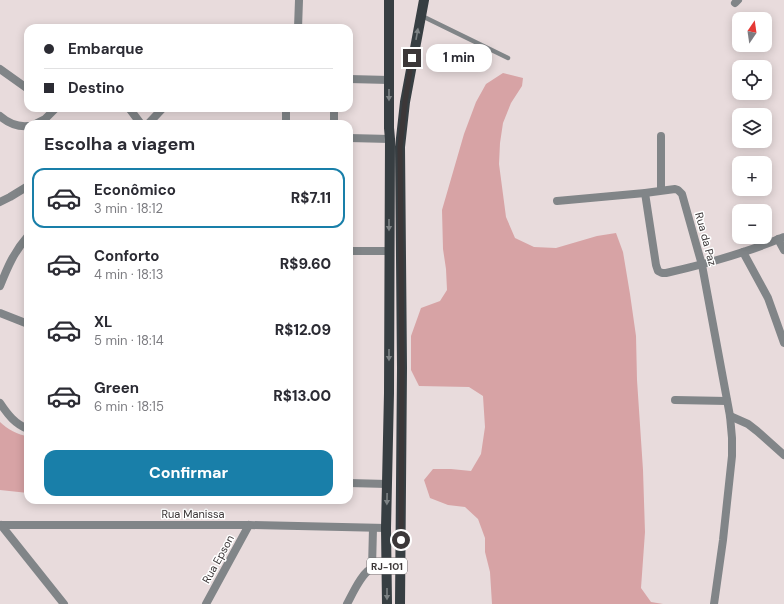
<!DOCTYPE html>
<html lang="pt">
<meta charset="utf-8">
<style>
:root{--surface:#fff;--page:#f7f7f7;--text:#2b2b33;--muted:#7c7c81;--line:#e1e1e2;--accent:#197fa9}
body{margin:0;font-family:"DM Sans",sans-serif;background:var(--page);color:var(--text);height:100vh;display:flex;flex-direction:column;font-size:15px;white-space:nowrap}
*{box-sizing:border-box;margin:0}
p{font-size:13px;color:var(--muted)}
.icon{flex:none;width:22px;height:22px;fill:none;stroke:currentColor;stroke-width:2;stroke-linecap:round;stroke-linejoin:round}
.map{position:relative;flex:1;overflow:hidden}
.sheet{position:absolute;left:24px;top:120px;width:329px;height:384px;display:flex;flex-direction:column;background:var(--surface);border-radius:12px;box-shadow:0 2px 10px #0003}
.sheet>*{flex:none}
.top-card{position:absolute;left:24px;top:24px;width:329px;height:88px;border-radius:12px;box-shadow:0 2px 10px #0003;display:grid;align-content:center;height:88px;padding:0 20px;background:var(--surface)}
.needle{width:26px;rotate:13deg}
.buttons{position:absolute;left:732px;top:12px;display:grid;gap:8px}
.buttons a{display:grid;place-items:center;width:40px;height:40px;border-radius:8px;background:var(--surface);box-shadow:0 2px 10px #0003;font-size:20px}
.end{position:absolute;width:18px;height:18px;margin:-9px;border:5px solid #3c3738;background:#fff;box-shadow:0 0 0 2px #fff}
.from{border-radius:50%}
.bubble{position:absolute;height:28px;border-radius:12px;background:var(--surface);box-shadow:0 2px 10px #0003;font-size:13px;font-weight:800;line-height:28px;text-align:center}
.top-card b{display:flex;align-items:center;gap:14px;height:38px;font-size:15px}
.top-card b+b{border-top:1px solid var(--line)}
.top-card i{width:10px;height:10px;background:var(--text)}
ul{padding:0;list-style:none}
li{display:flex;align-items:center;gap:12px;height:60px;margin:0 8px 6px;padding:0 12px;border:2px solid transparent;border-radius:12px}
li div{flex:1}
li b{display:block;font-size:15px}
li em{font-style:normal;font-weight:800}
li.current{border-color:var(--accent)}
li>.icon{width:36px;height:36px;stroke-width:1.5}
h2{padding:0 20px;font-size:18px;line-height:48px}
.primary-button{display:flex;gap:8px;margin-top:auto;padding:8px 20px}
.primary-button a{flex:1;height:46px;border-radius:12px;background:var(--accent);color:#fff;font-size:16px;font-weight:800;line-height:46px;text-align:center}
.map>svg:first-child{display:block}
.green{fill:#d7a3a5}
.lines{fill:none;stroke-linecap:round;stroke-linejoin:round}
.lane{stroke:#818588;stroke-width:4.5}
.street{stroke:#818588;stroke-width:8}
.primary{stroke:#373e42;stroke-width:10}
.oneway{fill:#7d8284}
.route{stroke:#3c3738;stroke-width:5}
.labels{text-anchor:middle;stroke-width:3;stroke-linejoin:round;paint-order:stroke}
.shield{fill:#fff;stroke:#767374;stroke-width:1}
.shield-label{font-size:10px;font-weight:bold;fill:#3c3738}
.street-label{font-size:11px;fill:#3c3738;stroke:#fff}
</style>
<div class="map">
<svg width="784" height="604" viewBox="0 0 784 604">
<rect width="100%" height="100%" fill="#e8dbdc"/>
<g class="green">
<path d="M503 73 523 78 522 86 511 103 503 123 500 143 499 164 506 217 515 238 534 247 556 248 597 236 616 233 623 252 630 294 636 336 637 380 643 470 645 532 641 588 651 602 663 604H492L490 572 485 552V538L478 519 465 507 448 505 430 498 424 480 433 469H451L471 471 481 454 485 427 483 396 469 387 419 386 411 370V336L421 308 440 301 447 290 446 269 443 249 442 210 464 134 476 102 486 84Z"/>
<path d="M0 422C7 429 18 435 28 436V493L0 490Z"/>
</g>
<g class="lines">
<path class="lane" d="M422 16 508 58"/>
<g class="street">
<path d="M735 3 738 0"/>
<path d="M298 28 299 0"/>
<path d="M0 69 28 89"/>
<path d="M349 79 389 80"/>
<path d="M129 108 141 124"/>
<path d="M286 108V124"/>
<path d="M334 108V124"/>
<path d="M0 116C8 123 17 127 28 126"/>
<path d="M35 124 45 119 56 108"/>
<path d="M148 124 163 108"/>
<path d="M349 138 390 139"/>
<path d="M661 190V136"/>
<path d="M645 193 656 265 658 271 662 273H666C706 264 746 253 784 237"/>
<path d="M557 201 645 193 675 189 678 190 682 194 702 265 730 416 732 438V456L723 540 714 604"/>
<path d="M0 202 10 197 28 186"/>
<path d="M778 239 784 250"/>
<path d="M349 251H389"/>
<path d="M743 252 768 298 784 343"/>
<path d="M0 286C8 266 14 252 28 236"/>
<path d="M0 313 28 324"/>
<path d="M675 400 727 401"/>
<path d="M0 403C8 415 15 424 28 429"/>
<path d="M730 416 748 424 757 431 784 455"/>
<path d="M349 483 387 484"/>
<path d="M0 525H249L386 528"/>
<path d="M1 525 64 604"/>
<path d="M372 568 373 528"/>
<path d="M206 604 249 525"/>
<path d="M347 604C352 595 363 569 374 568 378 567 383 568 387 568"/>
</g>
<g class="primary">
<path d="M387 604 386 528 389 393 390 139 389 128V0"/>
<path d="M400 604 402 368 400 147 405 102 424 0"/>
</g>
</g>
<defs><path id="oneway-solid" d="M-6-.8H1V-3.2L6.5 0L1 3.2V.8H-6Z"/></defs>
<g class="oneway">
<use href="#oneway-solid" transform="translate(417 34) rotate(-80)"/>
<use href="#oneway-solid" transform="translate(389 95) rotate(90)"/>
<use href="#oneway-solid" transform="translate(389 225) rotate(90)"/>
<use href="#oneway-solid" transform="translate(389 355) rotate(90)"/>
<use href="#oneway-solid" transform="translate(387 499) rotate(91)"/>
<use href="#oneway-solid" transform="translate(387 594) rotate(90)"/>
</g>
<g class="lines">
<path class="route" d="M401 540 402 368 400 147 405 102 412 58"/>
</g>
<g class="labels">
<rect class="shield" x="367" y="558" width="40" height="16" rx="3"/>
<g class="shield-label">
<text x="387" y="570">RJ-101</text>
</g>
<g class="street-label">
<text transform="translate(706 239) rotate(75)" y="4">Rua da Paz</text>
<text x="193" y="518">Rua Manissa</text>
<text transform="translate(218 559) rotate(-61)" y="4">Rua Epson</text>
</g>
</g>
</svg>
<div class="buttons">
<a><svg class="needle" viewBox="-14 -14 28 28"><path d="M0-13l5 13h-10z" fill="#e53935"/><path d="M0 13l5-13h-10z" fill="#7c7c81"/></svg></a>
<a><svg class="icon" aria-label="locate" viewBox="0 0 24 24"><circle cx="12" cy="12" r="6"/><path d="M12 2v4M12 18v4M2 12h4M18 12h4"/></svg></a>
<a><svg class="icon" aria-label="layers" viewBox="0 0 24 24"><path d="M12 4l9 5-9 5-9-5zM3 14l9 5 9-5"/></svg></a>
<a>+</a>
<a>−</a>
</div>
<i class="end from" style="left:401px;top:540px"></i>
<i class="end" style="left:412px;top:58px"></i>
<div class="bubble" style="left:426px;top:44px;width:66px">1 min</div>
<div class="top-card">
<b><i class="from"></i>Embarque</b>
<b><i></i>Destino</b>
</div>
<section class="sheet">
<h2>Escolha a viagem</h2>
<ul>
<li class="current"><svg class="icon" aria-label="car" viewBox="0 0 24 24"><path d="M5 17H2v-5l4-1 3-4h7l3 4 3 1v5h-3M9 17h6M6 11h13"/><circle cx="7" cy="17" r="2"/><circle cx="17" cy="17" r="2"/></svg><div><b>Econômico</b><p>3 min · 18:12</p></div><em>R$7.11</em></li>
<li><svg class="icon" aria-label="car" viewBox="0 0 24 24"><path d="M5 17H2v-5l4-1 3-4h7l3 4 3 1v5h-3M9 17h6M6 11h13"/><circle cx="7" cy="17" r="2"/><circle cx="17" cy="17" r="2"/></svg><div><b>Conforto</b><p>4 min · 18:13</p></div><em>R$9.60</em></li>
<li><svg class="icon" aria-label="car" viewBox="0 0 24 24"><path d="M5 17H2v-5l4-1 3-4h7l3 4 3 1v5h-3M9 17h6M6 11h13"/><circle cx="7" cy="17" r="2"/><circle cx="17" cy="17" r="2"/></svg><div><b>XL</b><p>5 min · 18:14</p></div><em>R$12.09</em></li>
<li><svg class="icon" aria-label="car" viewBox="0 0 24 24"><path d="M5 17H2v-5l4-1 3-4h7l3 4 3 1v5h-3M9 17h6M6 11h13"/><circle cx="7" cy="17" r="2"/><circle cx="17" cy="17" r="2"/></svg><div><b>Green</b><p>6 min · 18:15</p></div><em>R$13.00</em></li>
</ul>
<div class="primary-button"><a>Confirmar</a></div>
</section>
</div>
